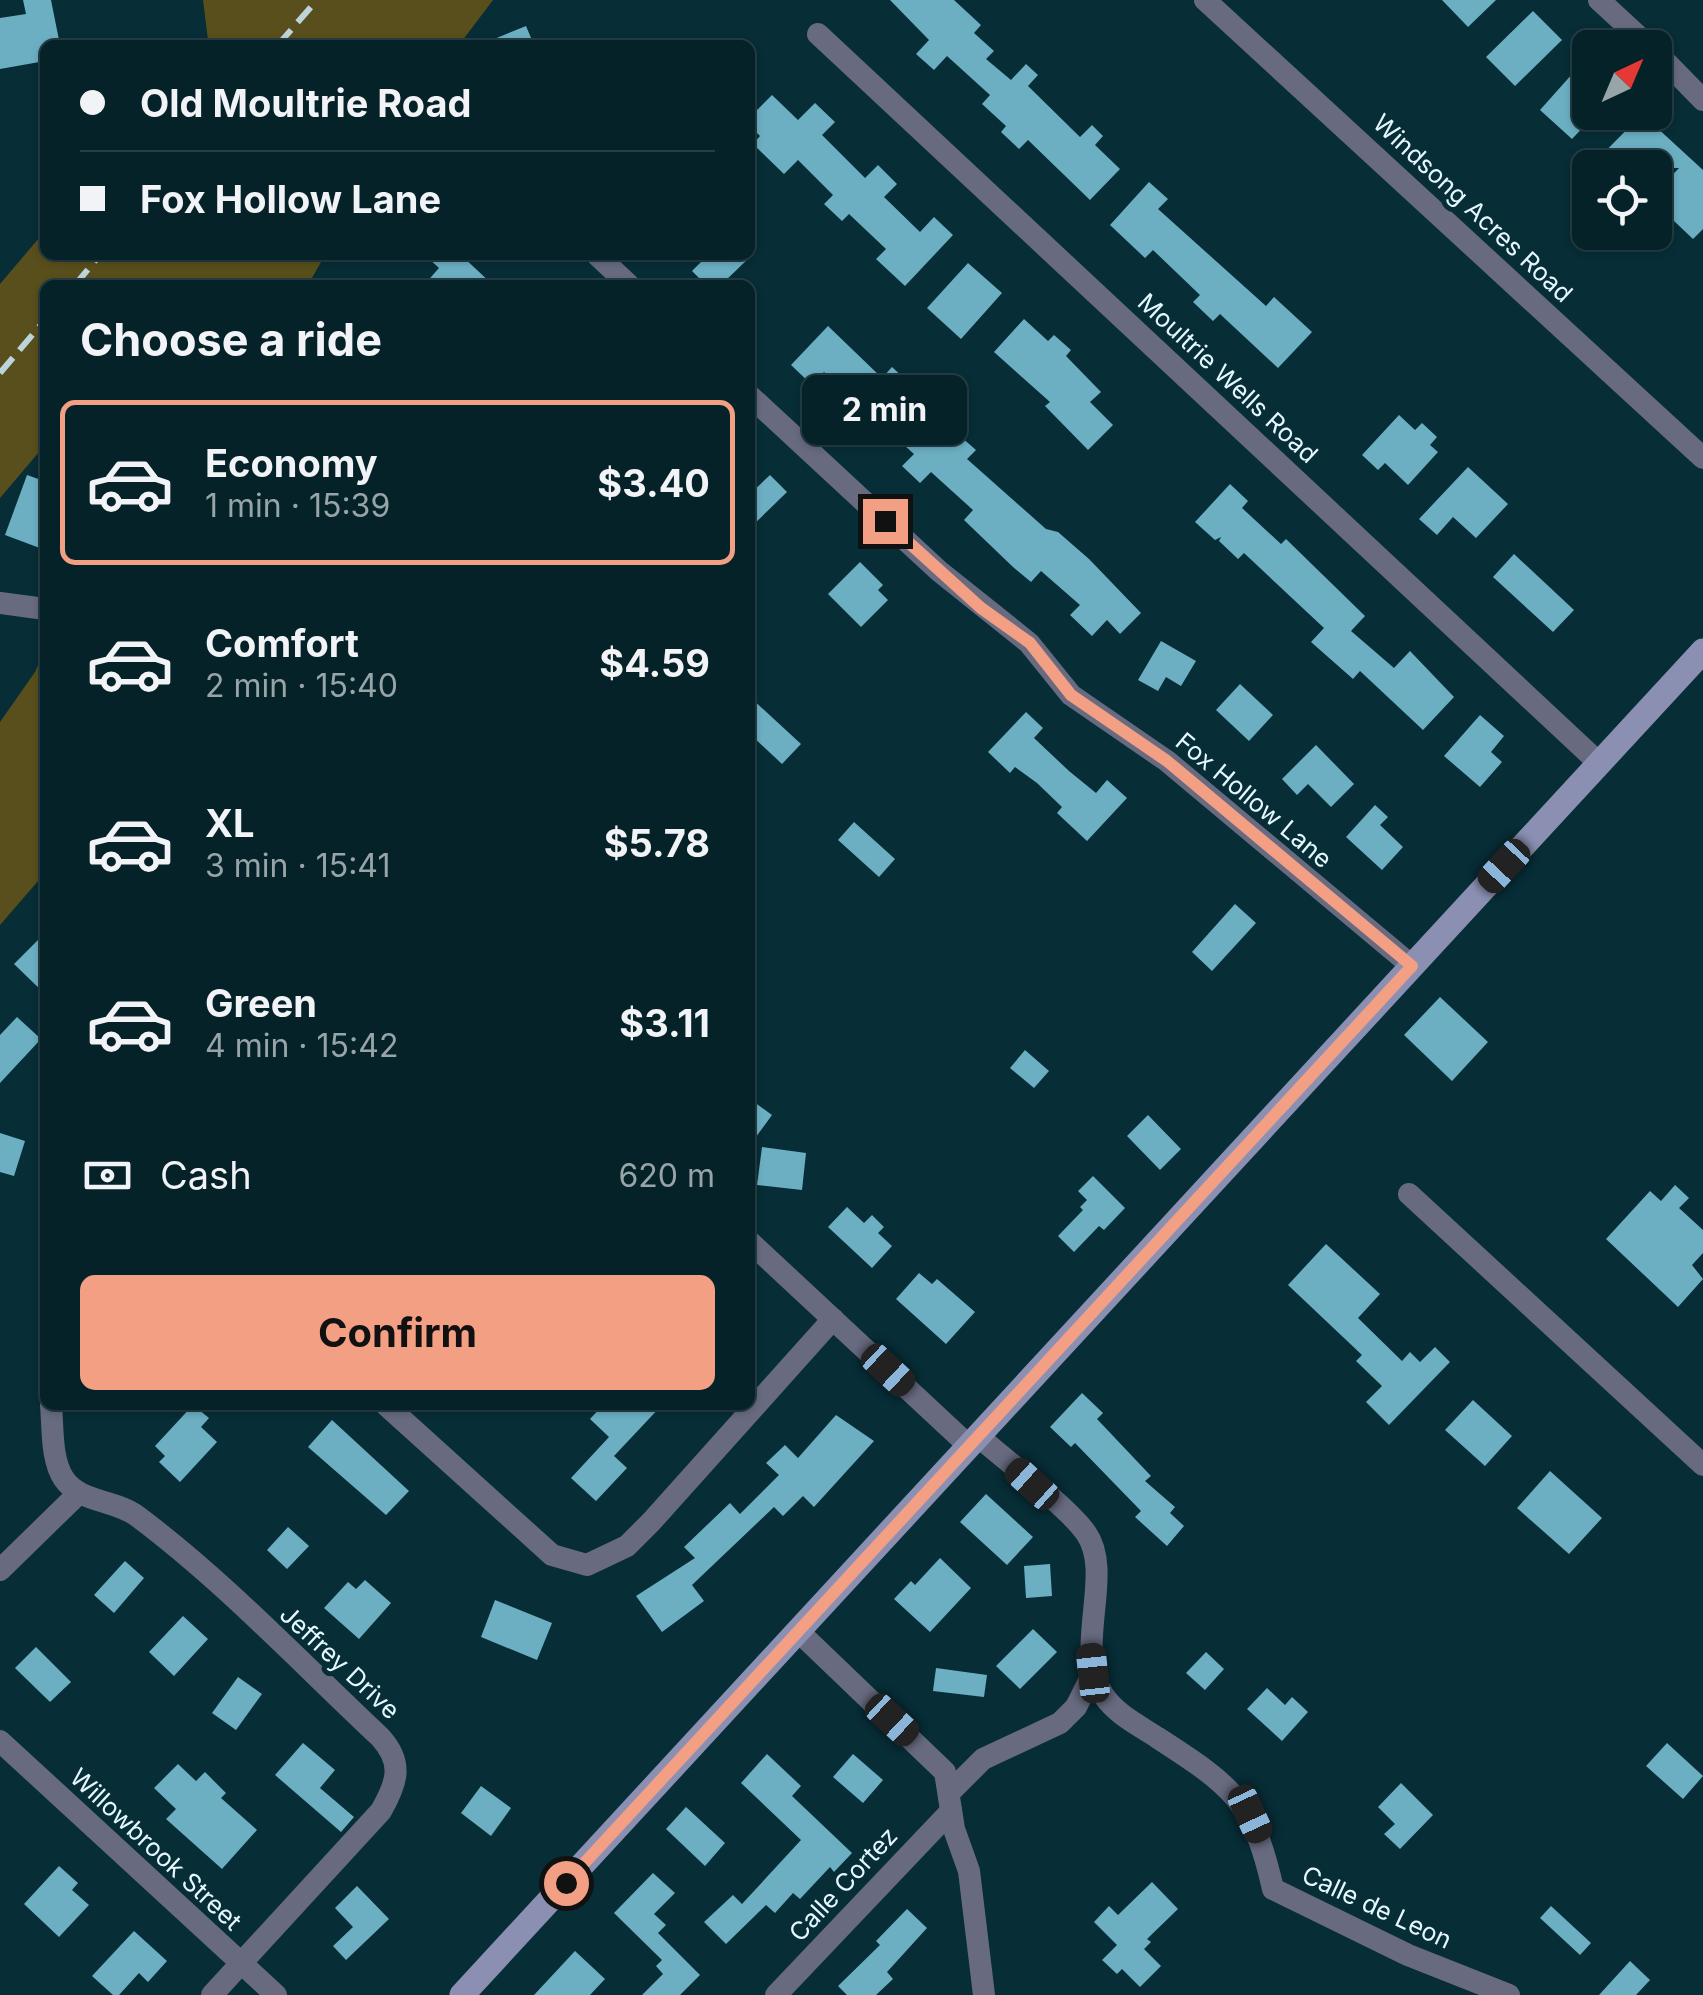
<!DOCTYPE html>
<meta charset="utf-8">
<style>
:root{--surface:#052229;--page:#132f35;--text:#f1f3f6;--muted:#97a4a8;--line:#263f46;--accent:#f39f84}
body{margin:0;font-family:Inter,sans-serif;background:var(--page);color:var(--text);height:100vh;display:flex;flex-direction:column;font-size:38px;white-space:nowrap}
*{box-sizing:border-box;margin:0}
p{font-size:32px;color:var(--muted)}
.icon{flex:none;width:55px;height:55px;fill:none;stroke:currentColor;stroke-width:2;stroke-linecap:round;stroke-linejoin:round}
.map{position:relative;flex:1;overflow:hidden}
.sheet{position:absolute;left:40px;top:280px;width:715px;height:1130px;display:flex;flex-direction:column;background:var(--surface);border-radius:15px;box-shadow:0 2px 8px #0004,0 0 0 2px var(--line)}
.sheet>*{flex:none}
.guide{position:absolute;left:40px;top:40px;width:715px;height:220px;border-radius:15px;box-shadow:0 2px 8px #0004,0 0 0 2px var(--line);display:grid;align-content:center;height:220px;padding:0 40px;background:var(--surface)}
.needle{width:65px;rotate:44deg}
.fabs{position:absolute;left:1572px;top:30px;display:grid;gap:20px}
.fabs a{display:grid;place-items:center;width:100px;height:100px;border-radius:15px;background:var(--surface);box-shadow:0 2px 8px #0004,0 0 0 2px var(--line);font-size:50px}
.end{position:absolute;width:45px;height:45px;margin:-22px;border:12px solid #f39f84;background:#111;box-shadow:0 0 0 5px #111}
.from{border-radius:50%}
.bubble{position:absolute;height:70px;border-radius:15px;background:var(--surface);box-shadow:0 2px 8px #0004,0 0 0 2px var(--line);font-size:32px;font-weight:700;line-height:70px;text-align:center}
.car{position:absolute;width:30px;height:60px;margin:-30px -15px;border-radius:12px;box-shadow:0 0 8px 2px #0007;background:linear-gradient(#222 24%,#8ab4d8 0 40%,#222 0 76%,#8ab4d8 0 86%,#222 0)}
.guide b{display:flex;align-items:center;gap:35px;height:95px;font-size:38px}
.guide b+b{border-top:2px solid var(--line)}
.guide i{width:25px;height:25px;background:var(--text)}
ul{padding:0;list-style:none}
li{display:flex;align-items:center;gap:30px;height:165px;margin:0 20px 15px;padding:0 20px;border:5px solid transparent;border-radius:15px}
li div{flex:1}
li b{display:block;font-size:38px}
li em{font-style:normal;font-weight:700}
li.on{border-color:var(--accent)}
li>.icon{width:90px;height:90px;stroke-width:1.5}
h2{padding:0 40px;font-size:45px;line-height:120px}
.pay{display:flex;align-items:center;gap:25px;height:110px;padding:0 40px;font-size:38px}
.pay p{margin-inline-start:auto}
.cta{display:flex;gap:20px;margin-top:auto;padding:20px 40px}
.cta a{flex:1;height:115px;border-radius:15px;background:var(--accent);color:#111;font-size:40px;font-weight:700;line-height:115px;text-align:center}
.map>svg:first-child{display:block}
.green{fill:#594f1c}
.building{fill:#6cafc3}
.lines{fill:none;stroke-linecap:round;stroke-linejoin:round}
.street{stroke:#686b80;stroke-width:22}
.secondary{stroke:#8b90b2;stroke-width:25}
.rail{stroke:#bdd4da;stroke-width:6;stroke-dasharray:20 10;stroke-linecap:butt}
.route{stroke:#f39f84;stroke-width:12}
.labels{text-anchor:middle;stroke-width:10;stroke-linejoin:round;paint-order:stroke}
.street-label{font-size:25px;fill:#e5f8fe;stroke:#072d37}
</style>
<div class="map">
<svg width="1703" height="1995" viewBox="0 0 1703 1995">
<rect width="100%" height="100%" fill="#072d37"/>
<g class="green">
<path d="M203 0H493L459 45H204L208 40Z"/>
<path d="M45 231V255H325L308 285H45V445L0 498V284Z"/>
<path d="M45 650V873L0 925V722L35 672Z"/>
</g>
<g class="building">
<path d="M23 0H51L60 45H45V61L0 69V18L26 14Z"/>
<path d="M890 0H954L981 25 974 33 994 51 986 59 1011 80 1026 64 1038 75 1028 86 1080 137 1092 125 1103 136 1095 145 1120 169 1090 200 1028 140 1019 149 1001 132 1006 126 982 104 990 95 947 56 934 70 916 54 929 40Z"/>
<path d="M1442 0H1496L1468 27Z"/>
<path d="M1533 11 1562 40 1515 86 1486 57Z"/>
<path d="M526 26 534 45H482V44Z"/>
<path d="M1590 54V120L1572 139 1540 110Z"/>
<path d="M772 95 798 120 815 103 835 122 822 135 865 178 878 165 897 184 884 197 920 232 934 217 953 235 905 286 876 259 886 249 849 214 842 221 824 204 833 195 798 160 784 174 753 144 760 136 750 126V117Z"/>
<path d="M1642 114 1703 170V229L1693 239 1655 203V193L1679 168H1589Z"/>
<path d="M1149 182 1168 199 1158 209 1266 306 1274 297 1312 332 1278 368 1220 314 1213 321 1193 302 1200 295 1153 250 1145 258 1110 225Z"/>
<path d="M425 255H461L493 285H424L439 268Z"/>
<path d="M708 255H752L721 285H706L692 271Z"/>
<path d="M968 263 1002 293 961 339 927 308Z"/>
<path d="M1024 319 1048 341 1054 335 1071 350 1066 356 1101 392 1090 402 1113 425 1088 450 1045 406 1050 402 994 352Z"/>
<path d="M828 326 882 378 892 367 922 395 911 408 952 445 960 436 976 450 967 459 1046 529 1058 532 1089 559 1141 613 1120 634 1107 620 1092 636 1070 615 1080 605 1041 571 1031 582 1013 567 964 520 973 510 931 472 920 483 902 466 914 454 876 420 866 432 848 415 858 404 824 372 812 385 791 365Z"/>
<path d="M1399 415 1415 430 1422 423 1437 437 1430 445 1438 452 1408 485 1385 463 1378 470 1362 455Z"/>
<path d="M1468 467 1508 504 1476 538 1453 517 1437 535 1419 519Z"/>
<path d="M27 475 44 481 38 497 45 500V550L5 535Z"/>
<path d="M770 475 787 492 750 528V494Z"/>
<path d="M1230 484 1248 501 1242 508 1281 544 1286 539 1365 616 1351 631 1394 668 1410 651 1454 697 1423 730 1360 671 1353 679 1311 642 1324 628 1244 553 1238 559 1219 541 1221 537 1215 540 1195 522Z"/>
<path d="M1514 554 1574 610 1553 632 1493 577Z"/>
<path d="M860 562 883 585 878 590 888 600 861 627 828 594Z"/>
<path d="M1161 641 1196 661 1181 686 1166 677 1158 691 1138 680Z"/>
<path d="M1240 684 1273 715 1249 741 1216 710Z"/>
<path d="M750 697 801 744 782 764 750 734Z"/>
<path d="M1026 712 1043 728 1034 738 1069 771 1096 793 1107 780 1127 798 1087 841 1057 813 1062 807 1037 783 1015 767 1010 773 988 752Z"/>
<path d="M1480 715 1504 736 1491 752 1502 762 1480 787 1444 756Z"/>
<path d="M1316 745 1354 784 1331 807 1308 784 1297 795 1282 779Z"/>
<path d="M1375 805 1388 817 1380 825 1403 847 1382 870 1346 837Z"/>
<path d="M854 822 895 859 879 877 838 840Z"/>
<path d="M1235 904 1256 923 1212 971 1192 952Z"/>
<path d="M45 933V994L14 964Z"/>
<path d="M1440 997 1488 1042 1452 1081 1404 1035Z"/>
<path d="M17 1017 41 1039 0 1083V1035Z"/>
<path d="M1025 1050 1049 1071 1034 1088 1010 1068Z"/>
<path d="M750 1099 772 1115 750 1145Z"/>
<path d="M1148 1115 1181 1149 1160 1170 1127 1136Z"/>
<path d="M0 1133 25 1141 14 1176 0 1172Z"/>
<path d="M762 1147 806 1153 802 1190 757 1185Z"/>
<path d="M1093 1176 1125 1208 1104 1230 1099 1226 1074 1252 1058 1236 1083 1210 1080 1207 1087 1200 1078 1191Z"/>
<path d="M1675 1185 1689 1198 1679 1208 1703 1230V1253L1692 1265 1703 1279 1678 1307 1606 1239 1650 1191 1661 1201Z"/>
<path d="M847 1207 864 1223 872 1215 884 1227 878 1233 892 1246 872 1268 828 1227Z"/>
<path d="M1326 1244 1380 1294 1358 1318 1402 1361 1410 1352 1420 1362 1435 1347 1450 1362 1389 1425 1366 1402 1382 1386 1356 1361 1362 1355 1288 1285Z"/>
<path d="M919 1273 932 1284 937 1279 975 1312 946 1344 896 1299Z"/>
<path d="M1082 1393 1103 1413 1097 1419 1151 1476 1145 1481 1175 1507 1170 1513 1184 1526 1167 1546 1135 1517 1141 1511 1075 1443 1071 1447 1050 1427Z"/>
<path d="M1473 1400 1512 1436 1485 1466 1445 1430Z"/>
<path d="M193 1405 209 1418 201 1427 217 1442 180 1482 159 1462 165 1456 155 1446Z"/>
<path d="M603 1405H662L614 1456 627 1468 596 1501 571 1478 609 1437 590 1419Z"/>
<path d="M836 1415 874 1441 814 1507 803 1496 783 1516 774 1507 692 1585 704 1601 662 1632 636 1596 695 1558 684 1547 730 1503 740 1514 779 1475 766 1463 785 1445 798 1458Z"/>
<path d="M332 1420 409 1491 386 1515 308 1447Z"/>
<path d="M1550 1471 1602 1518 1569 1554 1517 1508Z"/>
<path d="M986 1494 1033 1537 1007 1565 960 1522Z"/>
<path d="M288 1527 309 1546 287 1569 267 1550Z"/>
<path d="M940 1558 971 1588 930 1632 894 1599 911 1581 915 1585Z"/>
<path d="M125 1561 144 1578 114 1613 94 1595Z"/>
<path d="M1050 1564 1052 1596 1026 1598 1024 1566Z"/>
<path d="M365 1580 391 1603 359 1639 324 1608 348 1582 356 1589Z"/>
<path d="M495 1600 552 1623 537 1660 481 1637Z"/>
<path d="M183 1616 208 1639 174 1676 149 1652Z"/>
<path d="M1033 1629 1057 1652 1020 1689 996 1666Z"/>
<path d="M36 1647 71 1682 50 1702 15 1668Z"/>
<path d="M1206 1652 1224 1669 1205 1690 1186 1673Z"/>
<path d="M936 1668 987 1675 984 1697 933 1691Z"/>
<path d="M238 1677 262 1694 236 1730 212 1713Z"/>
<path d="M1267 1688 1285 1705 1292 1697 1308 1712 1282 1741 1247 1709Z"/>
<path d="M303 1743 335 1770 320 1788 354 1817 341 1832 275 1775Z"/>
<path d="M1667 1743 1703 1776 1683 1799 1646 1766Z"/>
<path d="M767 1754 801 1786 792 1796 852 1853 834 1872 830 1867 800 1899 793 1893 775 1913 766 1905 726 1944 704 1922 733 1895 742 1904 801 1840 741 1783Z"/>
<path d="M853 1754 883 1780 863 1803 833 1777Z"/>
<path d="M178 1764 196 1781 205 1772 226 1793 221 1798 257 1830 222 1869 166 1819 176 1809 154 1788Z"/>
<path d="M1401 1783 1433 1815 1400 1849 1384 1834 1395 1824 1378 1807Z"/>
<path d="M481 1786 511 1808 491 1836 461 1813Z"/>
<path d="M686 1807 725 1843 705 1866 666 1829Z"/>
<path d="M59 1866 78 1883 72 1890 89 1905 59 1937 24 1904Z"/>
<path d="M653 1873 675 1893 654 1914 666 1925 658 1933 700 1975 680 1995H642L663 1974 656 1966 662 1960 614 1913Z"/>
<path d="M1152 1882 1178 1909 1147 1939 1151 1942 1144 1949 1161 1966 1140 1987 1122 1969 1117 1974 1102 1960 1117 1945 1094 1922 1109 1906 1118 1915Z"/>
<path d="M357 1886 389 1919 346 1960 333 1946 353 1927 335 1908Z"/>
<path d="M1551 1906 1591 1943 1580 1955 1540 1918Z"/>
<path d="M907 1909 927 1928 887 1972 893 1979 876 1995H847L838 1986 880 1945 876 1941Z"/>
<path d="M134 1931 167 1961 148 1982 139 1973 119 1995H113L92 1976Z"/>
<path d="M575 1951 605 1979 590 1995H534Z"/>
<path d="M1630 1961 1650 1980 1636 1995H1599Z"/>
</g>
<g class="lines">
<g class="street">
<path d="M1205 0 1703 458"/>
<path d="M1599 0 1651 48"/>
<path d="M818 34 1599 763"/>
<path d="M1655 51 1703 100"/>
<path d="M597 255 629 285"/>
<path d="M750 396 939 571 1029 643 1071 695 1167 761 1412 966"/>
<path d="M0 603 45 609"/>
<path d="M1409 1194 1703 1465"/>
<path d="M750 1242 969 1446"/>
<path d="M51 1405C53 1428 51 1460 64 1479 79 1502 116 1500 137 1516 224 1581 301 1663 380 1737 404 1763 397 1783 381 1811L212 1995"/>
<path d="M386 1405 552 1555 587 1565 627 1546 651 1522 833 1319"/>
<path d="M978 1436C1005 1460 1068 1507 1086 1533 1115 1574 1072 1650 1104 1696 1117 1715 1140 1726 1158 1738 1232 1786 1253 1800 1273 1889L1408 1955 1509 1995"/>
<path d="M0 1570 79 1493"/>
<path d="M798 1631 945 1772 954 1829 969 1871 984 1995"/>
<path d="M0 1741 276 1995"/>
<path d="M950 1792 983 1759 1060 1723 1076 1707 1093 1673"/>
<path d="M776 1995 951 1811"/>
</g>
<path class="secondary" d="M462 1995 1703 651"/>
<g class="rail">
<path d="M278 45 317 0"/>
<path d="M75 285 100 255"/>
<path d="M0 373 45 320"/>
</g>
</g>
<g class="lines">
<path class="route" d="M566 1883 1412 966 1167 761 1071 695 1030 643 981 608 885 521"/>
</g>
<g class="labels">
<g class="street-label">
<text transform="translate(1473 208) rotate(43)" y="9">Windsong Acres Road</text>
<text transform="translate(1228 378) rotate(43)" y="9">Moultrie Wells Road</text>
<text transform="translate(1254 800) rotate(40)" y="9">Fox Hollow Lane</text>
<text transform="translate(340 1662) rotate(43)" y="9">Jeffrey Drive</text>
<text transform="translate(156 1849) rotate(43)" y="9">Willowbrook Street</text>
<text transform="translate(843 1884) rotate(-47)" y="9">Calle Cortez</text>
<text transform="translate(1377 1907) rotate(25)" y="9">Calle de Leon</text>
</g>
</g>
</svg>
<div class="fabs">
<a><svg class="needle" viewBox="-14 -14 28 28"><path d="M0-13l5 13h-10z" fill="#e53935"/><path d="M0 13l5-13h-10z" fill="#97a4a8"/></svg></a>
<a><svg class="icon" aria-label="locate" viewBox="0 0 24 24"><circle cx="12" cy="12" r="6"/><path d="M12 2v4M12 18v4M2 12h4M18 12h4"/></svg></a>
</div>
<i class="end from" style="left:566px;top:1883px"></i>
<i class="end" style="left:885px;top:521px"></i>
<div class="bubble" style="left:802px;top:375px;width:165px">2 min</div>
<i class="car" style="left:1504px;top:866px;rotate:223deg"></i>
<i class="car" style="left:888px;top:1370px;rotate:133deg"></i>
<i class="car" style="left:1032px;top:1484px;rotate:312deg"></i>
<i class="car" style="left:1093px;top:1673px;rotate:354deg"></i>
<i class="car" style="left:892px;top:1720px;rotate:133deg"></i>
<i class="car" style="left:1250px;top:1814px;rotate:155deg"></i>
<div class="guide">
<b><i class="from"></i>Old Moultrie Road</b>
<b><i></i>Fox Hollow Lane</b>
</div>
<section class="sheet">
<h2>Choose a ride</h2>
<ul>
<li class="on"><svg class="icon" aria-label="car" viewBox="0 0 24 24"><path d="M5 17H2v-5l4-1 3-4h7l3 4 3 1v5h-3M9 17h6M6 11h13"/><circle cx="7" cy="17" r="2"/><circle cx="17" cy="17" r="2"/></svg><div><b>Economy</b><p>1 min · 15:39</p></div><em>$3.40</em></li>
<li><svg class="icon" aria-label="car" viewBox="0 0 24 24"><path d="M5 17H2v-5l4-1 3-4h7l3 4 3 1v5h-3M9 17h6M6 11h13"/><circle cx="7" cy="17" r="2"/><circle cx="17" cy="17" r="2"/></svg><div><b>Comfort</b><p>2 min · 15:40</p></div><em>$4.59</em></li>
<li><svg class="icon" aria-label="car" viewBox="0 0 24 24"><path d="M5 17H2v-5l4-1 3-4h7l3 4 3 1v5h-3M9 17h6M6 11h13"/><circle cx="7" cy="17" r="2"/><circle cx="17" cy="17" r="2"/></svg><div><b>XL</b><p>3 min · 15:41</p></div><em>$5.78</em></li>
<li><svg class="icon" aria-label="car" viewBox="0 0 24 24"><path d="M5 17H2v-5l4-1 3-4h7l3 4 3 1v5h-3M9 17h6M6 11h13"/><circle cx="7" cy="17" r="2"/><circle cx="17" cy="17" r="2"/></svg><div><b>Green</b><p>4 min · 15:42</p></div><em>$3.11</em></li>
</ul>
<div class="pay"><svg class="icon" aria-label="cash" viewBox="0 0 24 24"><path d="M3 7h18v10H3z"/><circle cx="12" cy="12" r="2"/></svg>Cash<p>620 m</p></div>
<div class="cta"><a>Confirm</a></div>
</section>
</div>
